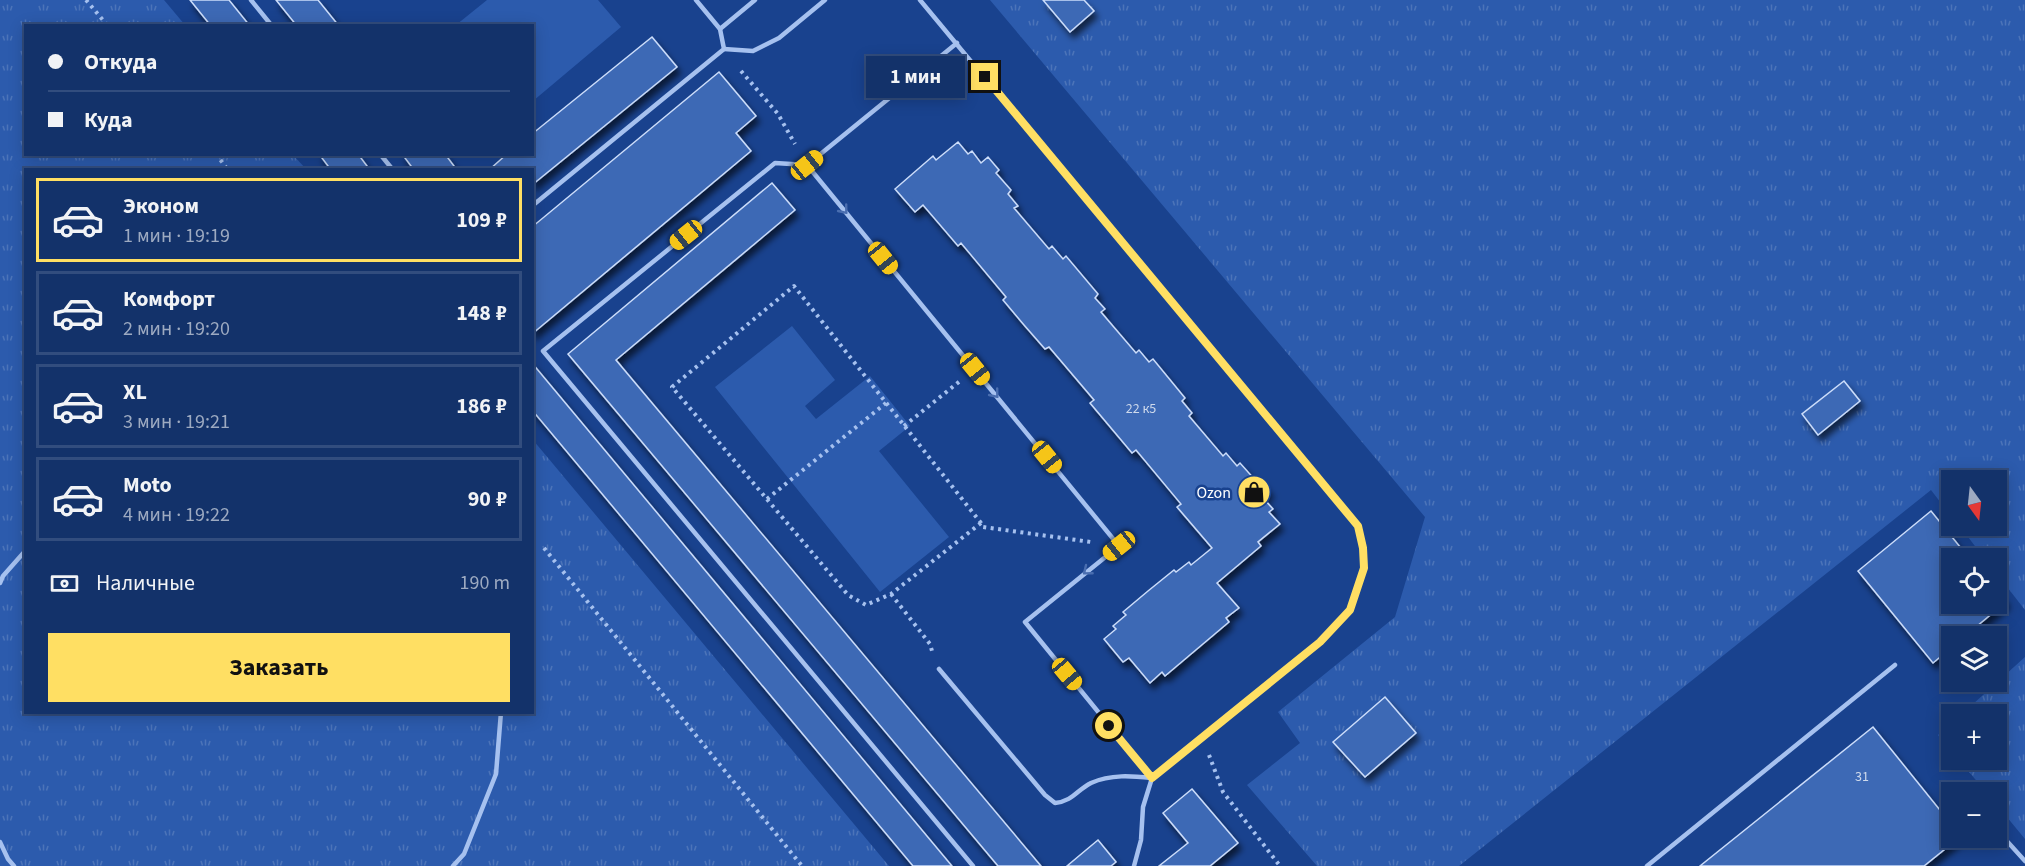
<!DOCTYPE html>
<html lang="ru">
<meta charset="utf-8">
<style>
:root{--surface:#13326a;--page:#1c3a70;--text:#f1f3f6;--muted:#9daac1;--line:#324d7e;--accent:#ffdf63}
body{margin:0;font-family:"Source Sans 3",sans-serif;background:var(--page);color:var(--text);height:100vh;display:flex;flex-direction:column;font-size:22px;white-space:nowrap}
*{box-sizing:border-box;margin:0}
p{font-size:20px;color:var(--muted)}
.icon{flex:none;width:33px;height:33px;fill:none;stroke:currentColor;stroke-width:2;stroke-linecap:round;stroke-linejoin:round}
.map{position:relative;flex:1;overflow:hidden}
.sheet{position:absolute;left:24px;top:168px;width:510px;height:546px;display:flex;flex-direction:column;background:var(--surface);border-radius:0px;box-shadow:0 3px 15px #0003,0 0 0 2px var(--line)}
.sheet>*{flex:none}
.top-card{position:absolute;left:24px;top:24px;width:510px;height:132px;border-radius:0px;box-shadow:0 3px 15px #0003,0 0 0 2px var(--line);display:grid;align-content:center;height:132px;padding:0 24px;background:var(--surface)}
.needle{width:39px;rotate:165deg}
.tools{position:absolute;left:1941px;top:470px;display:grid;gap:12px}
.tools a{display:grid;place-items:center;width:66px;height:66px;border-radius:0px;background:var(--surface);box-shadow:0 3px 15px #0003,0 0 0 2px var(--line);font-size:30px}
.end{position:absolute;width:27px;height:27px;margin:-14px;border:8px solid #ffdf63;background:#111;box-shadow:0 0 0 3px #111}
.from{border-radius:50%}
.bubble{position:absolute;height:42px;border-radius:0px;background:var(--surface);box-shadow:0 3px 15px #0003,0 0 0 2px var(--line);font-size:20px;font-weight:700;line-height:42px;text-align:center}
.car{position:absolute;width:18px;height:36px;margin:-18px -9px;border-radius:8px;box-shadow:0 0 4px 2px #0007;background:linear-gradient(#f5c518 24%,#345 0 40%,#f5c518 0 76%,#345 0 86%,#f5c518 0)}
.top-card b{display:flex;align-items:center;gap:21px;height:57px;font-size:22px}
.top-card b+b{border-top:2px solid var(--line)}
.top-card i{width:15px;height:15px;background:var(--text)}
ul{padding:10px 0 0;list-style:none}
li{display:flex;align-items:center;gap:18px;height:84px;margin:0 12px 9px;padding:0 12px;border:3px solid var(--line);border-radius:0px}
li div{flex:1}
li b{display:block;font-size:22px}
li em{font-style:normal;font-weight:700}
li.current{border-color:var(--accent)}
li>.icon{width:54px;height:54px;stroke-width:1.5}
.pay{display:flex;align-items:center;gap:15px;height:66px;padding:0 24px;font-size:22px}
.pay p{margin-inline-start:auto}
.action{display:flex;gap:12px;margin-top:auto;padding:12px 24px}
.action a{flex:1;height:69px;border-radius:0px;background:var(--accent);color:#111;font-size:24px;font-weight:700;line-height:69px;text-align:center}
.map>svg:first-child{display:block}
.grass{fill:url(#grass-tufts)}
.park{fill:#2c5bad}
.building{fill:#3e69b5;stroke:#ccddfa;stroke-width:1.5;filter:url(#shadow)}
.lines{fill:none;stroke-linecap:round;stroke-linejoin:round}
.path{stroke:#a6c1ef;stroke-width:4;stroke-dasharray:3 4.5;stroke-linecap:butt}
.lane{stroke:#a6c1ef;stroke-width:4.5}
.oneway{stroke:#4a6eb0}
.route{stroke:#ffdf63;stroke-width:8}
.labels{text-anchor:middle;stroke-width:5;stroke-linejoin:round;paint-order:stroke}
.number-label{font-size:14px;fill:#cfdaec}
.poi-label{font-size:16px;fill:#fff;stroke:#19428e;text-anchor:end}
</style>
<div class="map">
<svg width="2025" height="866" viewBox="0 0 2025 866">
<defs>
<pattern id="grass-tufts" width="24" height="20" patternUnits="userSpaceOnUse" patternTransform="scale(1.5)"><rect width="24" height="20" fill="#2c5bad"/><path d="M3 7l-1-3M5 7V3M7 7l1-3M15 17l-1-3M17 17v-4M19 17l1-3" fill="none" stroke="#4c74b9"/></pattern>
<filter id="shadow"><feDropShadow dx="3.5" dy="6" stdDeviation="3" flood-color="#0009"/></filter>
</defs>
<rect width="100%" height="100%" fill="#19428e"/>
<g class="grass">
<path d="M0 0H164L185 25 26 26V154L293 155 306 169 26 170V712H532L533 440 889 866H0Z"/>
<path d="M990 0H2025V610L1997 574 1996 558H1984L1959 525H1996V480H1952L1951 516 1931 490 1459 866H1317L1247 785 1300 743 1278 712 1395 617 1425 517Z"/>
<path d="M2025 657V839L1997 805 1996 792H1986L1958 759H1996V714H1962Z"/>
<path d="M1951 723V752L1938 735Z"/>
</g>
<g class="park">
<path d="M487 0H598L621 27 533 101 532 26 456 25Z"/>
<path d="M792 326 835 380 805 406 816 419 870 376 910 426 879 451 949 537 880 592 715 387Z"/>
</g>
<g class="building">
<path d="M190 0H229L250 26H211Z"/>
<path d="M276 0H318L339 26H297Z"/>
<path d="M1043 0H1084L1094 11 1070 32Z"/>
<path d="M652 37 677 67 532 185V170H489L507 154H532V134Z"/>
<path d="M719 72 756 116 736 133 751 151 532 334V227Z"/>
<path d="M958 142 968 154 972 151 981 163 988 157 999 170 996 173 1011 190 1008 194 1018 206 1014 208 1049 249 1052 246 1063 259 1066 256 1098 294 1095 298 1105 309 1101 312 1136 353 1139 350 1149 362 1153 359 1185 398 1182 401 1192 413 1189 416 1223 456 1226 453 1237 466 1240 463 1256 481 1259 478 1270 492 1263 498 1273 509 1269 512 1280 524 1258 542 1261 546 1217 583 1239 608 1226 618 1229 622 1165 676 1162 672 1150 683 1129 658 1123 662 1104 639 1116 629 1113 626 1126 615 1123 612 1148 591 1174 570 1176 572 1189 562 1191 565 1212 548 1177 507 1181 504 1136 450 1132 453 1090 403 1094 400 1049 347 1045 349 1024 325 1003 300 1006 297 961 243 958 246 923 205 915 212 895 189 933 156 936 160Z"/>
<path d="M319 154H358L370 170H331Z"/>
<path d="M402 154H445L457 170H414Z"/>
<path d="M772 183 795 210 616 360 1041 866H998L568 354Z"/>
<path d="M532 363 952 866H913L532 410Z"/>
<path d="M1844 381 1860 401 1818 435 1802 414Z"/>
<path d="M1931 511 1969 558H1952V603H1996V591L2006 602 1965 636H1952V647L1933 663 1858 571Z"/>
<path d="M1385 697 1416 733 1365 777 1333 742Z"/>
<path d="M1873 727 1952 825V837H1960L1924 866H1700Z"/>
<path d="M1192 789 1238 843 1210 866H1159L1188 843 1163 813Z"/>
<path d="M1098 840 1116 862 1111 866H1067Z"/>
</g>
<g class="lines">
<g class="path">
<path d="M86 0 108 26"/>
<path d="M741 71 778 114 795 144"/>
<path d="M216 154 228 170"/>
<path d="M904 426 960 381"/>
<path d="M767 499 886 403"/>
<path d="M981 523 891 594 866 605 848 595 672 387 794 286 981 523 983 527 1091 542"/>
<path d="M544 548 802 866"/>
<path d="M891 594 930 644 932 651"/>
<path d="M1209 755 1223 792 1280 866"/>
</g>
<g class="lane">
<path d="M251 0 272 26"/>
<path d="M696 0 720 29 755 0"/>
<path d="M920 0 1358 527 1363 548 1364 568 1350 610 1320 642 1152 778 1143 807 1141 840 1134 866"/>
<path d="M957 43 807 165 775 163 543 351 973 866"/>
<path d="M724 49 753 51 779 38 825 0"/>
<path d="M380 154 393 170"/>
<path d="M807 165 1119 546 1025 622 1152 778"/>
<path d="M532 206 724 49 720 29"/>
<path d="M532 534H533"/>
<path d="M0 583 3 576 26 550"/>
<path d="M939 669 1045 795 1055 803C1073 801 1077 790 1091 783 1111 774 1132 776 1152 778"/>
<path d="M1996 829 2025 861"/>
<path d="M0 842 8 859 14 866"/>
<path d="M453 866 464 854 496 774 501 712"/>
<path d="M1647 866 1895 665"/>
</g>
</g>
<defs><path id="oneway-chevron" d="M-2-3.5L2.5 0L-2 3.5" fill="none" stroke-width="1.6" stroke-linecap="round" stroke-linejoin="round" transform="scale(1.5)"/></defs>
<g class="oneway">
<use href="#oneway-chevron" transform="translate(844 210) rotate(51)"/>
<use href="#oneway-chevron" transform="translate(995 394) rotate(51)"/>
<use href="#oneway-chevron" transform="translate(1087 571) rotate(141)"/>
</g>
<g class="lines">
<path class="route" d="M985 77 1358 526 1363 548 1364 568 1350 610 1320 642 1152 778 1109 726"/>
</g>
<defs>
<symbol id="shop-disc" viewBox="-11 -11 22 22"><circle r="9.5" fill="#ffdf63" stroke="#19428e"/><path d="M-5-2.5h2.3a2.7 3.5 0 0 1 5.4 0H5L5.5 6h-11ZM-1.5-2.5h3a1.5 2.3 0 0 0-3 0Z" fill="#111"/></symbol>
</defs>
<g fill-rule="evenodd">
<use href="#shop-disc" x="1235" y="473" width="38" height="38"/>
</g>
<g class="labels">
<g class="number-label">
<text x="1141" y="413">22 к5</text>
<text x="1862" y="781">31</text>
</g>
<g class="poi-label">
<text x="1231" y="498">Ozon</text>
</g>
</g>
</svg>
<div class="tools">
<a><svg class="needle" viewBox="-14 -14 28 28"><path d="M0-13l5 13h-10z" fill="#e53935"/><path d="M0 13l5-13h-10z" fill="#9daac1"/></svg></a>
<a><svg class="icon" aria-label="locate" viewBox="0 0 24 24"><circle cx="12" cy="12" r="6"/><path d="M12 2v4M12 18v4M2 12h4M18 12h4"/></svg></a>
<a><svg class="icon" aria-label="layers" viewBox="0 0 24 24"><path d="M12 4l9 5-9 5-9-5zM3 14l9 5 9-5"/></svg></a>
<a>+</a>
<a>−</a>
</div>
<i class="end from" style="left:1109px;top:726px"></i>
<i class="end" style="left:985px;top:77px"></i>
<div class="bubble" style="left:866px;top:56px;width:99px">1 мин</div>
<i class="car" style="left:807px;top:165px;rotate:51deg"></i>
<i class="car" style="left:686px;top:235px;rotate:231deg"></i>
<i class="car" style="left:883px;top:258px;rotate:141deg"></i>
<i class="car" style="left:975px;top:369px;rotate:141deg"></i>
<i class="car" style="left:1047px;top:457px;rotate:141deg"></i>
<i class="car" style="left:1119px;top:546px;rotate:231deg"></i>
<i class="car" style="left:1067px;top:674px;rotate:140deg"></i>
<div class="top-card">
<b><i class="from"></i>Откуда</b>
<b><i></i>Куда</b>
</div>
<section class="sheet">
<ul>
<li class="current"><svg class="icon" aria-label="car" viewBox="0 0 24 24"><path d="M5 17H2v-5l4-1 3-4h7l3 4 3 1v5h-3M9 17h6M6 11h13"/><circle cx="7" cy="17" r="2"/><circle cx="17" cy="17" r="2"/></svg><div><b>Эконом</b><p>1 мин · 19:19</p></div><em>109 ₽</em></li>
<li><svg class="icon" aria-label="car" viewBox="0 0 24 24"><path d="M5 17H2v-5l4-1 3-4h7l3 4 3 1v5h-3M9 17h6M6 11h13"/><circle cx="7" cy="17" r="2"/><circle cx="17" cy="17" r="2"/></svg><div><b>Комфорт</b><p>2 мин · 19:20</p></div><em>148 ₽</em></li>
<li><svg class="icon" aria-label="car" viewBox="0 0 24 24"><path d="M5 17H2v-5l4-1 3-4h7l3 4 3 1v5h-3M9 17h6M6 11h13"/><circle cx="7" cy="17" r="2"/><circle cx="17" cy="17" r="2"/></svg><div><b>XL</b><p>3 мин · 19:21</p></div><em>186 ₽</em></li>
<li><svg class="icon" aria-label="car" viewBox="0 0 24 24"><path d="M5 17H2v-5l4-1 3-4h7l3 4 3 1v5h-3M9 17h6M6 11h13"/><circle cx="7" cy="17" r="2"/><circle cx="17" cy="17" r="2"/></svg><div><b>Moto</b><p>4 мин · 19:22</p></div><em>90 ₽</em></li>
</ul>
<div class="pay"><svg class="icon" aria-label="cash" viewBox="0 0 24 24"><path d="M3 7h18v10H3z"/><circle cx="12" cy="12" r="2"/></svg>Наличные<p>190 m</p></div>
<div class="action"><a>Заказать</a></div>
</section>
</div>
